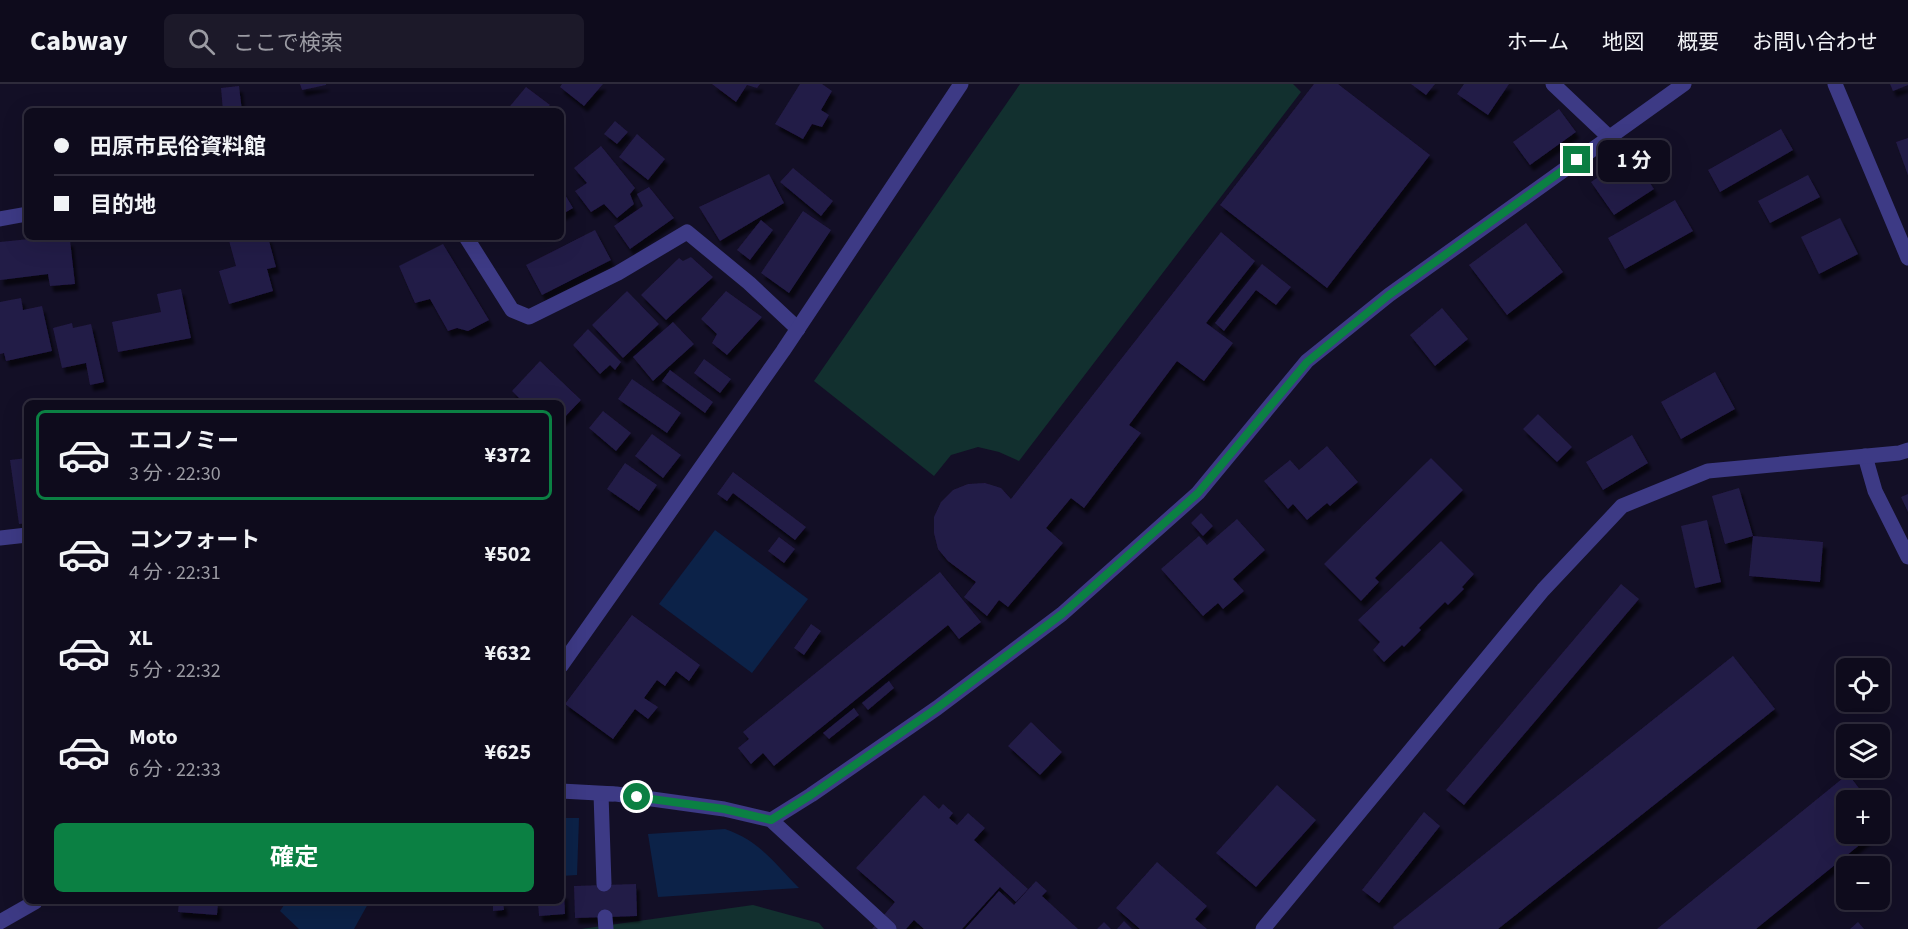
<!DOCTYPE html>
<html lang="ja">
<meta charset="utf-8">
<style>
:root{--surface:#0e0b1c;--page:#1c1929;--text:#f1f3f6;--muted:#9b9ba3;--line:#2e2b3b;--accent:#0b8043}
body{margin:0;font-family:"Source Sans 3","Noto Sans JP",sans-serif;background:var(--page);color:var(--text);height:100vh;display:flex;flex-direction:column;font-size:22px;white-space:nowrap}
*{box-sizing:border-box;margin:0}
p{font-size:20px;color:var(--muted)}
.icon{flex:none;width:33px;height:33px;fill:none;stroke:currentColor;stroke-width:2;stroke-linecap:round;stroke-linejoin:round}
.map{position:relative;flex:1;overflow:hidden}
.panel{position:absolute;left:24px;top:316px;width:540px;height:504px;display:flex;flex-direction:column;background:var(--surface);border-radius:9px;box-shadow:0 6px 24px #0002,0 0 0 2px var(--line)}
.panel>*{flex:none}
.hud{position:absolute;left:24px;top:24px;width:540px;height:132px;border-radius:9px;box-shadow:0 6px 24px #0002,0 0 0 2px var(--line);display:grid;align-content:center;height:132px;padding:0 30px;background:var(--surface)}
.buttons{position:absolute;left:1836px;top:574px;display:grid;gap:12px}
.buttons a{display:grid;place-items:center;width:54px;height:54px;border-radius:9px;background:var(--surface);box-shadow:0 6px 24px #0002,0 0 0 2px var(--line);font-size:30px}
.end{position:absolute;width:27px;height:27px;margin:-14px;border:8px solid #0b8043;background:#fff;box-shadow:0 0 0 3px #fff}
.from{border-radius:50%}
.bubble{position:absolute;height:42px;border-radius:9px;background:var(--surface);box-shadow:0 6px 24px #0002,0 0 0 2px var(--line);font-size:20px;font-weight:700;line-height:42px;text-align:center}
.hud b{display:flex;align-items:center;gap:21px;height:57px;font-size:22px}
.hud b+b{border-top:2px solid var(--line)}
.hud i{width:15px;height:15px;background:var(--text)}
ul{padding:10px 0 0;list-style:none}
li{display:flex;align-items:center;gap:18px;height:90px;margin:0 12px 9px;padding:0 18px;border:3px solid transparent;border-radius:9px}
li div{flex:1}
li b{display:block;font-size:22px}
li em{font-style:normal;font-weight:700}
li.current{border-color:var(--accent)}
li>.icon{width:54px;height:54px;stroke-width:1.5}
.button{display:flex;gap:12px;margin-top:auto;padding:12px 30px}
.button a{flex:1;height:69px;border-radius:9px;background:var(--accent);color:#fff;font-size:24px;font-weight:700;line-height:69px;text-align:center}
header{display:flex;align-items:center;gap:36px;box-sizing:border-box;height:84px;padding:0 30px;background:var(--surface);border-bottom:2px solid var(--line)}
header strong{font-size:28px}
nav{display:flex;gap:33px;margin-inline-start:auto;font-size:21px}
.search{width:420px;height:54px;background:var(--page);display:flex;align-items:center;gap:15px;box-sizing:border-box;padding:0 21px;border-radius:9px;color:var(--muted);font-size:22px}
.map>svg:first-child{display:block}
.green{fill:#12302f}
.water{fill:#0c2248}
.building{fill:#241b47;filter:url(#shadow)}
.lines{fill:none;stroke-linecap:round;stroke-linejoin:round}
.lane{stroke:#3d3a85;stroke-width:15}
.street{stroke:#3d3a85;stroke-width:15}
.route{stroke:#0b8043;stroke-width:8}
</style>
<header>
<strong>Cabway</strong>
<div class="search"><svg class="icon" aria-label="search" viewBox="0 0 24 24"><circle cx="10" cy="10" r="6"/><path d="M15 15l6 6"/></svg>ここで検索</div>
<nav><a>ホーム</a><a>地図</a><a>概要</a><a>お問い合わせ</a></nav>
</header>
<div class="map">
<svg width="1908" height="845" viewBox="0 0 1908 845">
<defs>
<filter id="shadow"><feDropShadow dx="3.5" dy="6" stdDeviation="1.5" flood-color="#0009"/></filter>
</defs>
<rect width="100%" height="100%" fill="#130f26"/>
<g class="green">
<path d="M1020 0H1293L1301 8 1019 377 999 368 978 363 951 371 934 392 814 297Z"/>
<path d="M753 821 819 839 824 845H581Z"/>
</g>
<g class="water">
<path d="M715 446 808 515 752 589 659 520Z"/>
<path d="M561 734H579L577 791 561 792Z"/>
<path d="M725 745C760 757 774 779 799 804L658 813 648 750Z"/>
<path d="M286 818H369L354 845H299L280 827Z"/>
</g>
<g class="building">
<path d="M300 0H326V1L302 6Z"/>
<path d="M562 0H603L584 22 560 3Z"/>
<path d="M712 0H760L757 4 747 1 736 18Z"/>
<path d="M800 0H822L832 7 821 26 829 31 822 43 812 40 803 55 775 40Z"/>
<path d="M1314 0H1338L1430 71 1327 204 1220 121Z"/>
<path d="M1411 0H1435L1426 11Z"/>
<path d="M1464 0H1509L1488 31 1457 10Z"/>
<path d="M1890 0H1908V1L1893 7Z"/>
<path d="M239 2 242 27H223L221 4Z"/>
<path d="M526 3 550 21 544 27H506Z"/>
<path d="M1559 25 1576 48 1530 81 1513 58Z"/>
<path d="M615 37 628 48 617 60 604 50Z"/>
<path d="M1781 45 1793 66 1720 108 1708 86Z"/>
<path d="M637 50 665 75 648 96 619 73Z"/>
<path d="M1908 54V91L1896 58Z"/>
<path d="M601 62 635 104 630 110 634 120 617 134 604 120 591 128 575 107 587 99 574 84Z"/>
<path d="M1631 71 1654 105 1614 131 1591 98Z"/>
<path d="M793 84 833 117 821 132 780 98Z"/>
<path d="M769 90 784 119 720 157 699 123Z"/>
<path d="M1808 91 1820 113 1770 139 1758 117Z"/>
<path d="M649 103 674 134 630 165 614 142 643 122 637 110Z"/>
<path d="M561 104 573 124 561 131Z"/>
<path d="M1675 116 1693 147 1625 185 1608 154Z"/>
<path d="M803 127 831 146 789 209 761 189Z"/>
<path d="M1840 134 1858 170 1819 190 1801 153Z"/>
<path d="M761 136 773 146 750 176 737 166Z"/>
<path d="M1526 139 1563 188 1507 231 1469 181Z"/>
<path d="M595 146 611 176 542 211 526 181Z"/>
<path d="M1221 148 1255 177 1206 239 1233 259 1204 297 1177 277 1129 341 1141 349 1084 424 1071 414 1046 444 1063 459 1008 523 999 516 987 532 964 513 976 498 948 477 938 465 934 449V433L941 418 953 406 968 400 985 399 1001 404 1011 415Z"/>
<path d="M49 153 50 158 70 156 75 200 50 202 48 190 0 196V158Z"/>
<path d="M228 153H268L276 183 267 185 273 207 229 220 219 187 236 182Z"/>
<path d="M443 160 489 236 468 247 457 244 448 247 430 215 415 219 399 182Z"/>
<path d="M691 173 713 193 666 236 641 211 679 174 683 177Z"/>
<path d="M1262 180 1291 203 1276 221 1256 206 1224 247 1215 239Z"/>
<path d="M181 205 191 254 118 268 112 238 161 228 157 210Z"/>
<path d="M627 207 659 240 623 274 592 241Z"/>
<path d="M726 207 762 233 727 271 712 259 717 250 701 235Z"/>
<path d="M21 214 23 226 42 222 52 267 6 277 4 269 0 270V218Z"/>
<path d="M1442 224 1468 255 1435 282 1410 251Z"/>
<path d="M673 238 694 260 653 297 633 273Z"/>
<path d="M72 239 73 244 91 240 104 298 90 301 86 279 62 284 53 244Z"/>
<path d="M588 245 621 278 615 286 610 281 600 290 573 261Z"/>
<path d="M704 275 731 295 720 309 694 289Z"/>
<path d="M540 277 581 316 561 337V320H525L512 307Z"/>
<path d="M670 286 713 318 705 329 662 297Z"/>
<path d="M1715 288 1735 325 1681 355 1661 318Z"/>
<path d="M632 295 681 329 667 349 618 315Z"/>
<path d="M603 327 631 349 616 367 589 344Z"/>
<path d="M1538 330 1572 363 1557 378 1523 345Z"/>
<path d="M652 350 681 371 663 394 635 372Z"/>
<path d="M1632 351 1648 379 1603 406 1586 378Z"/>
<path d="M1327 362 1358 398 1330 422 1327 419 1307 436 1293 420 1288 425 1264 397 1290 376 1299 386Z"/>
<path d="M27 374V439L19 440 10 376Z"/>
<path d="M1431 374 1463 406 1375 494 1379 498 1361 517 1324 480Z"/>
<path d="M625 379 657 401 639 427 607 405Z"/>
<path d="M733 388 806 443 795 456 733 409 727 417 717 410Z"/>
<path d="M1739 404 1753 452 1725 460 1712 412Z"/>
<path d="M1908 410V428L1901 413Z"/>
<path d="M1201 429 1213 442 1203 452 1191 439Z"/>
<path d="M1237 435 1265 466 1233 495 1244 507 1223 525 1218 519 1203 532 1161 485 1199 452 1207 461Z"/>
<path d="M1707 436 1721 498 1695 504 1681 442Z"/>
<path d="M1753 452 1823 458 1820 498 1749 492Z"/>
<path d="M779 453 795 465 784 479 768 467Z"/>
<path d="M1441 457 1474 490 1462 503 1464 505 1448 521 1445 518 1419 544 1421 546 1404 563 1402 561 1384 578 1373 566 1380 558 1358 536Z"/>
<path d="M940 488 981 538 959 555 948 541 774 682 763 669 751 680 738 664 749 655 743 648Z"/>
<path d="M1621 500 1639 515 1464 721 1446 706Z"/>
<path d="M632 531 700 581 689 597 676 587 665 602 657 596 644 614 658 623 648 635 635 625 613 655 565 620Z"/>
<path d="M811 540 821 547 804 571 794 564Z"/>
<path d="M1733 572 1775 625 1498 845H1394L1393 843Z"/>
<path d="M889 597 894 604 868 626 862 619Z"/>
<path d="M854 624 859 631 829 655 823 649Z"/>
<path d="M1031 638 1062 668 1040 691 1008 662Z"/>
<path d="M1848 690 1869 717H1846V750H1873L1756 845H1657Z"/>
<path d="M1277 701 1316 736 1256 803 1216 769Z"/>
<path d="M924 711 939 725 943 720 953 729 949 734 957 741 968 729 985 744 974 756 1028 805 1016 818 1000 803 962 845H924L914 836 906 845H872L895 818 856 784Z"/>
<path d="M1424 728 1440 742 1379 819 1362 806Z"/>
<path d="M1880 729 1887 739 1880 745Z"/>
<path d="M1157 778 1207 822 1195 835 1207 845H1140L1116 824Z"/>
<path d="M1036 797 1047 807 1042 812 1078 845H965L999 807 1014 821Z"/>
<path d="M636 800 637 832 575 834 574 802Z"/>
<path d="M561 809H564L565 830 539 832 538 818H561Z"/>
<path d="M179 818H218L217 831 178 828Z"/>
<path d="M493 818H503L504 826 493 827Z"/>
<path d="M1124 837 1132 845H1117Z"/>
<path d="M1104 838 1111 845H1097Z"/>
<path d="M1858 838 1864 845H1850Z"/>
</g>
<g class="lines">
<g class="lane">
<path d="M604 800 601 710H613"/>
<path d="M605 833 606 845"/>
</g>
<g class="street">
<path d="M1553 0 1609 53"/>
<path d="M1835 0 1908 174"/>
<path d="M0 135 27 130"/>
<path d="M466 153 512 226 529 233 618 189 687 148 749 199 798 245"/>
<path d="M1865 372 1875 407 1908 473"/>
<path d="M0 454 27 451"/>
<path d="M561 582 783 267 961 0"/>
<path d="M561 707 616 710 724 725 771 736 889 845"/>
<path d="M771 736 811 711 937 624 1062 530 1198 409 1307 277 1389 211 1684 0"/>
<path d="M0 838 35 818"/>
<path d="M1263 845 1543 506 1622 422 1708 387 1899 369 1908 366"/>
</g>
</g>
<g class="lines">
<path class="route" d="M637 713 724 725 771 736 811 711 937 624 1062 530 1198 409 1307 278 1389 211 1577 76"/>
</g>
</svg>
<div class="buttons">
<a><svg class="icon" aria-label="locate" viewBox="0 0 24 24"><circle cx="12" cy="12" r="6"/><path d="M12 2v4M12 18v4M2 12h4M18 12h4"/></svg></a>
<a><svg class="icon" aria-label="layers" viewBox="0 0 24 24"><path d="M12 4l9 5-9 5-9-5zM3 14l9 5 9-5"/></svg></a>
<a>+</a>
<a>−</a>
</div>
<i class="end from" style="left:637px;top:713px"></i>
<i class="end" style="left:1577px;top:76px"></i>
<div class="bubble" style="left:1598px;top:56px;width:72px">1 分</div>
<div class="hud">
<b><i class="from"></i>田原市民俗資料館</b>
<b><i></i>目的地</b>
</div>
<section class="panel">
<ul>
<li class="current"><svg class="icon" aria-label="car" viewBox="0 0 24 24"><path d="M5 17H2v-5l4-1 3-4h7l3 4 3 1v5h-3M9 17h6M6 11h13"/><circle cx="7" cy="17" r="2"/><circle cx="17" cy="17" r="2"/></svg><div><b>エコノミー</b><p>3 分 · 22:30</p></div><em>¥372</em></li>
<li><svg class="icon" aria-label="car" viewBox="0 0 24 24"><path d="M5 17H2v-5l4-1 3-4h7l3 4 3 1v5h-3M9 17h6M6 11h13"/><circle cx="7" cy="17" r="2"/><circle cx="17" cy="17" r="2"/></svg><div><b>コンフォート</b><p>4 分 · 22:31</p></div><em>¥502</em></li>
<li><svg class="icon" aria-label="car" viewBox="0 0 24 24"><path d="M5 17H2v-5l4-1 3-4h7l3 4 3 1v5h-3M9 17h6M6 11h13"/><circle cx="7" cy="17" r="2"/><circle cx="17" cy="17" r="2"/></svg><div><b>XL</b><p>5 分 · 22:32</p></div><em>¥632</em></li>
<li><svg class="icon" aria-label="car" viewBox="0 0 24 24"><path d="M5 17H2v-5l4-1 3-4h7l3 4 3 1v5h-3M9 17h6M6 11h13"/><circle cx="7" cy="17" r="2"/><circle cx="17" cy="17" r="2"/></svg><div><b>Moto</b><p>6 分 · 22:33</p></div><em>¥625</em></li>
</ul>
<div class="button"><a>確定</a></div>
</section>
</div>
